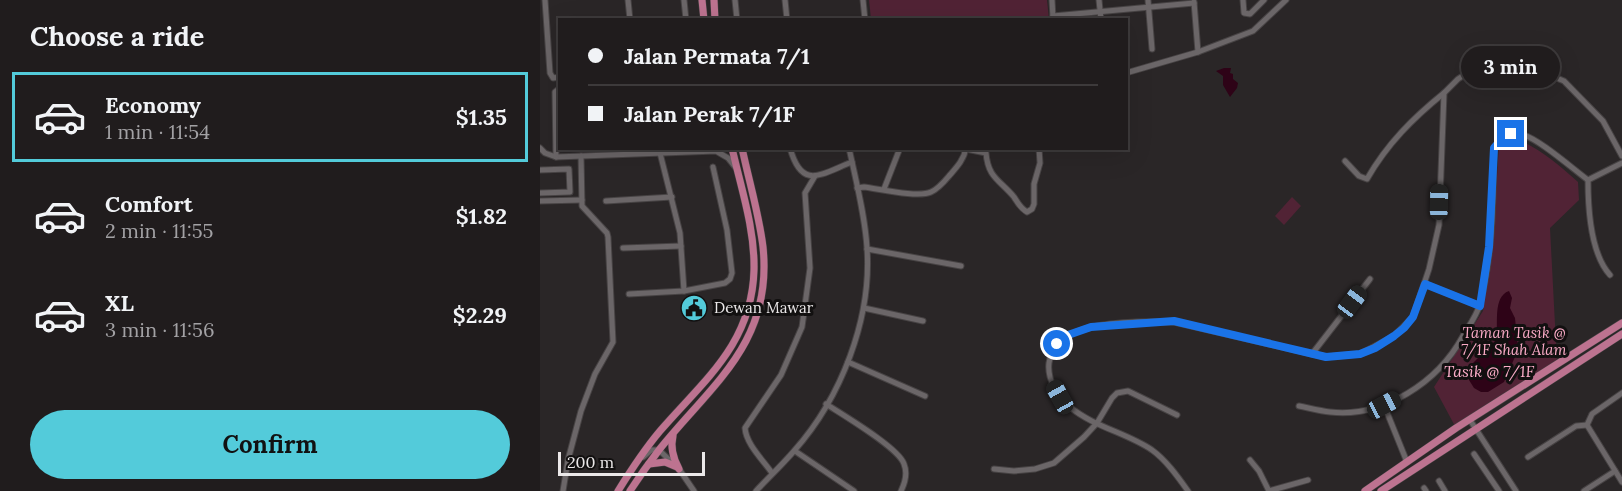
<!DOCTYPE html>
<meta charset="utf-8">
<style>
:root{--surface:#201c1d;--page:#282526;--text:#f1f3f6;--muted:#a2a1a4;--line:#3d3a3b;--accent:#53cbda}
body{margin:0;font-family:Lora,serif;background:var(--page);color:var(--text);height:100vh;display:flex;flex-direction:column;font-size:22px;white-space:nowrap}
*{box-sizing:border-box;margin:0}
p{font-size:20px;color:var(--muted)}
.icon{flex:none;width:33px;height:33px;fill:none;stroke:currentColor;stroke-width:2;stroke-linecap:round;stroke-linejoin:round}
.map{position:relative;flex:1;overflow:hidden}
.sheet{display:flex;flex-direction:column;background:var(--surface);width:540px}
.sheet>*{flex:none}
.guide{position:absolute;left:18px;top:18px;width:570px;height:132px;border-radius:0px;box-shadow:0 6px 24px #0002,0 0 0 2px var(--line);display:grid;align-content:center;height:132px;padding:0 30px;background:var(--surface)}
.scale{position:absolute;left:18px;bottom:15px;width:147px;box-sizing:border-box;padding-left:6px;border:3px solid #ebe8e9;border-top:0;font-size:16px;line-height:21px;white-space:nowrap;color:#ebe8e9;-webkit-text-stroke:4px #121010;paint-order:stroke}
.end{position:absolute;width:27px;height:27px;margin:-14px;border:8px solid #1a73e8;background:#fff;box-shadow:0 0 0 3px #fff}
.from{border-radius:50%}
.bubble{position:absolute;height:42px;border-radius:21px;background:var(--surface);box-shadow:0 6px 24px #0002,0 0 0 2px var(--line);font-size:20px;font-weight:700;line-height:42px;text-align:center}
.car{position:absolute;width:18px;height:36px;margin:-18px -9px;border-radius:8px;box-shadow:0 0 4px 2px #0007;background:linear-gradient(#222 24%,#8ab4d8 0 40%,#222 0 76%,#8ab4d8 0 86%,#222 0)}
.guide b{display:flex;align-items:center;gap:21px;height:57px;font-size:22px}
.guide b+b{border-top:2px solid var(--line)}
.guide i{width:15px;height:15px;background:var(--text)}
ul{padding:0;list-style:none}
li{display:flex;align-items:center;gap:18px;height:90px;margin:0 12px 9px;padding:0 18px;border:3px solid transparent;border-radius:0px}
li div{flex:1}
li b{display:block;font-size:22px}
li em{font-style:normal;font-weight:700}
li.active{border-color:var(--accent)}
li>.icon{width:54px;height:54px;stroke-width:1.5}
h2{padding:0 30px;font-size:27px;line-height:72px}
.button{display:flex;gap:12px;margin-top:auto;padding:12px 30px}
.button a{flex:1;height:69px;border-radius:36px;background:var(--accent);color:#111;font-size:24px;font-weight:700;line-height:69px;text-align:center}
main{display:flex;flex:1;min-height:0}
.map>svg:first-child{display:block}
.green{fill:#512335}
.water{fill:#2e0317}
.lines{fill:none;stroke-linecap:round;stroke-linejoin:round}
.minor-casing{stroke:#474344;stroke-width:7}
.major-casing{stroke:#474344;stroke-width:8}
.minor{stroke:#6b6668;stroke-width:5}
.major{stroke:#bd7390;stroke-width:7}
.route{stroke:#1a73e8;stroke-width:8}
.labels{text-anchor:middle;stroke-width:6;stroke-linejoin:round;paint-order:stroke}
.poi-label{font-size:15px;fill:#ebe8e9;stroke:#121010;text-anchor:start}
.park-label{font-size:15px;font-style:italic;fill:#faaac6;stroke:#121010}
.water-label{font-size:16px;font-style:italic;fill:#feaeca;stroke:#121010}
</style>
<main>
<section class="sheet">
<h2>Choose a ride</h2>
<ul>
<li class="active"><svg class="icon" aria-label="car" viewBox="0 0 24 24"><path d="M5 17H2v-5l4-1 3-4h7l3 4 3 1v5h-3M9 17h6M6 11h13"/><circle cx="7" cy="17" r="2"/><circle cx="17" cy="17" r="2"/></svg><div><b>Economy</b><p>1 min · 11:54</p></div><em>$1.35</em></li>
<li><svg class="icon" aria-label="car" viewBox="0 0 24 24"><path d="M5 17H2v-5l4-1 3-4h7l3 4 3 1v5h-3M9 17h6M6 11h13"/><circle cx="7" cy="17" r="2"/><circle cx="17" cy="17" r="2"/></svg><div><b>Comfort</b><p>2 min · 11:55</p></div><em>$1.82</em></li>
<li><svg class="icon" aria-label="car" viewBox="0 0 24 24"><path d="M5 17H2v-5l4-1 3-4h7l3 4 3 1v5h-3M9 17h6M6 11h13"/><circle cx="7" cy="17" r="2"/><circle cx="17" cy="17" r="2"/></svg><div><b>XL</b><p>3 min · 11:56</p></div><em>$2.29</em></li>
</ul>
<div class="button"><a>Confirm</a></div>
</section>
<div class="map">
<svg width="1082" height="491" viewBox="0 0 1082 491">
<rect width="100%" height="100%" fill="#2a2627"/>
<g class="green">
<path d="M329 0H507L509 19H331Z"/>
<path d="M974 138C998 147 1019 165 1038 182L1039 200 1010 228 1017 363 916 428 894 387 943 311 952 252 959 145 966 140Z"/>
<path d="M752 197 761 206 744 225 735 216Z"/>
</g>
<g class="water">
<path d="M684 68H691L690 73 693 74V79L698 83 697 88 690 97 683 85V76L676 71Z"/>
<path d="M969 291 972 298 970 308 975 318 978 350 964 382 948 392H941L934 388 929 380 928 372 932 364 956 340C959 325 952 297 969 291Z"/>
</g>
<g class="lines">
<defs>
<g id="minor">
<path d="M5 0 10 73 13 78 20 77"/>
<path d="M88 0 90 20"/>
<path d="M144 0 146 20"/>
<path d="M195 0 197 20"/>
<path d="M245 0 247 20"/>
<path d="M323 0 325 20"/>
<path d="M512 0 513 18"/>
<path d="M559 0 561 20"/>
<path d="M608 0 612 49"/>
<path d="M703 0 704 13 710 14 724 0"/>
<path d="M654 2 658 52"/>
<path d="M513 16 654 3"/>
<path d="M586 73 658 52 713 31 746 0"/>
<path d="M0 148 5 153 16 157 176 151 188 158 196 168"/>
<path d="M250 148C262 191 281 174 312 162"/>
<path d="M426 149 446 153C448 178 460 180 474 197 478 203 480 208 487 212L492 209 494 204V184L500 163 499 148"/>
<path d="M120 153 140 233 144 291"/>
<path d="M16 157 15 92 20 88"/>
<path d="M805 161 819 176 827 179C847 144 873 118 904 93"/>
<path d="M0 170 29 169 30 192 0 193"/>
<path d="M317 188 324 187C340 189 378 198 391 192 398 189 404 182 409 176 416 168 424 160 426 148"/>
<path d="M344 189 360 148"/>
<path d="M0 201 42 200"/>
<path d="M66 201 132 197"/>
<path d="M83 248 141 246"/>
<path d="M327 249 421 266"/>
<path d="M1070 275C1051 254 1048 208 1048 180L1082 163"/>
<path d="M885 284 940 306"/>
<path d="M89 294 144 291 185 283 190 279 192 273 187 230 173 167"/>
<path d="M324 308 383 321"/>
<path d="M772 354 830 279"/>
<path d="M308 362 385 396"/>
<path d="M1082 393 1052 414 1047 425 1082 482"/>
<path d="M286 404C303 415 359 448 364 464 368 474 365 483 361 491"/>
<path d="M844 405 867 462"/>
<path d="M759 406C769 408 780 411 790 412 844 418 898 382 923 336 929 326 937 315 940 304 953 254 953 200 954 148 959 139 970 131 981 134 998 138 1033 169 1048 180"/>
<path d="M930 420 976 491"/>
<path d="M255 451 314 491"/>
<path d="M934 454 959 491"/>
<path d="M103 457 111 450H119L139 469 154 491"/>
<path d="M988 457 1036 426 1047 425"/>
<path d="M710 460 719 471 729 491"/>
<path d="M454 469 474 471 495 469 514 463 544 437 557 423 572 398 577 393 588 391 637 415"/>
<path d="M232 473C223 460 206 444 205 428L241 375 262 327 270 268 265 193 275 176"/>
<path d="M899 481 905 491"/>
<path d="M884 488 886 491"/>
<path d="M23 491 28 460 41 411 55 374 73 342 68 237 67 233 42 206 41 156"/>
<path d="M216 491C228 478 242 465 254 451 301 398 332 319 327 248 325 215 316 181 309 148"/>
<path d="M648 491C638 477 626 460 612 450 587 433 554 427 530 407 518 396 507 380 509 363 514 318 600 321 634 322L786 357 820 354 854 336 873 317 889 269 899 225 904 93 918 79 938 66 957 60 983 64 1024 81 1063 121 1082 156"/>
<path d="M729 491 768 480"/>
<path d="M1044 491 1075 471"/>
</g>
<g id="major">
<path d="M162 0 164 20"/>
<path d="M174 0 175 20"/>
<path d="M133 436C130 448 133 458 139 469"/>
<path d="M109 464 125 462 137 467"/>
<path d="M78 491C91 470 104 450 120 431 164 380 212 344 214 270 215 229 201 188 192 148"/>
<path d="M90 491C99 477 109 463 119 450 172 384 233 343 223 247 219 214 209 181 202 148"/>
<path d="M825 491 916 428 1082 323"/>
<path d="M841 491 1082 334"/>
</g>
</defs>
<use href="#minor" class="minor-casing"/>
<use href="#major" class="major-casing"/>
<use href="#minor" class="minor"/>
<use href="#major" class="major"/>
</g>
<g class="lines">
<path class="route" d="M517 344 528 335 551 327 634 321 786 357 820 354 835 348 854 336 864 328 873 317 885 284 940 306 949 247 954 148 963 138 971 134"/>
</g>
<defs>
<symbol id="civic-disc" viewBox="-11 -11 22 22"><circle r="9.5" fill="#53cbda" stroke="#121010"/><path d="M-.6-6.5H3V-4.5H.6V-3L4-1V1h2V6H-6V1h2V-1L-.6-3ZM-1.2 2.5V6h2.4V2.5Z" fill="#111"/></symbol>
</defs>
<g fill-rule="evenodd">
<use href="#civic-disc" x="139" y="293" width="30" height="30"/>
</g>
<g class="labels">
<g class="poi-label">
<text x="174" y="313">Dewan Mawar</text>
</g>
<g class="park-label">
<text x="974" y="338">Taman Tasik @<tspan x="974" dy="17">7/1F Shah Alam</tspan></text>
</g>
<g class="water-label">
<text x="949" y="377">Tasik @ 7/1F</text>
</g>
</g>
</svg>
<div class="scale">200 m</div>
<i class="end from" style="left:517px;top:344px"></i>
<i class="end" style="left:971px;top:134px"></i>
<div class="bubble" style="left:921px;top:46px;width:99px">3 min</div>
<i class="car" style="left:899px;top:202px;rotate:1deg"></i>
<i class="car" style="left:812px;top:302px;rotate:37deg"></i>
<i class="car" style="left:520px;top:397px;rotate:331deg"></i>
<i class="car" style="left:844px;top:405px;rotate:62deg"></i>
<div class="guide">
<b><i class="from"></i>Jalan Permata 7/1</b>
<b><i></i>Jalan Perak 7/1F</b>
</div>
</div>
</main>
